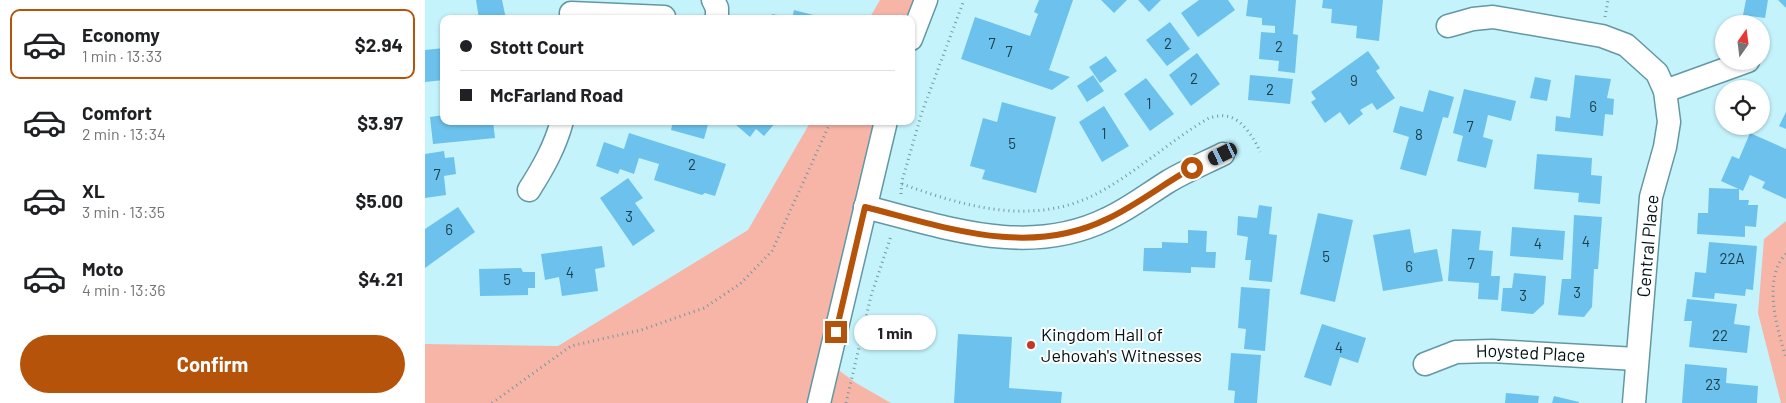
<!DOCTYPE html>
<meta charset="utf-8">
<style>
:root{--surface:#fff;--page:#f6f6f6;--text:#202124;--muted:#757577;--line:#e0e0e0;--accent:#b45309}
body{margin:0;font-family:Barlow,sans-serif;background:var(--page);color:var(--text);height:100vh;display:flex;flex-direction:column;font-size:19px;white-space:nowrap}
*{box-sizing:border-box;margin:0}
p{font-size:16px;color:var(--muted)}
.icon{flex:none;width:28px;height:28px;fill:none;stroke:currentColor;stroke-width:2;stroke-linecap:round;stroke-linejoin:round}
.map{position:relative;flex:1;overflow:hidden}
.sheet{display:flex;flex-direction:column;background:var(--surface);width:425px}
.sheet>*{flex:none}
.hud{position:absolute;left:15px;top:15px;width:475px;height:110px;border-radius:10px;box-shadow:0 1px 4px #0004;display:grid;align-content:center;height:110px;padding:0 20px;background:var(--surface)}
.needle{width:32px;rotate:14deg}
.buttons{position:absolute;left:1290px;top:15px;display:grid;gap:10px}
.buttons a{display:grid;place-items:center;width:55px;height:55px;border-radius:50%;background:var(--surface);box-shadow:0 1px 4px #0004;font-size:25px}
.end{position:absolute;width:22px;height:22px;margin:-11px;border:6px solid #b45309;background:#fff;box-shadow:0 0 0 2px #fff}
.from{border-radius:50%}
.bubble{position:absolute;height:35px;border-radius:18px;background:var(--surface);box-shadow:0 1px 4px #0004;font-size:16px;font-weight:700;line-height:35px;text-align:center}
.car{position:absolute;width:15px;height:30px;margin:-15px -8px;border-radius:6px;box-shadow:0 0 4px 1px #0007;background:linear-gradient(#222 24%,#8ab4d8 0 40%,#222 0 76%,#8ab4d8 0 86%,#222 0)}
.hud b{display:flex;align-items:center;gap:18px;height:48px;font-size:19px}
.hud b+b{border-top:1px solid var(--line)}
.hud i{width:12px;height:12px;background:var(--text)}
ul{padding:9px 0 0;list-style:none}
li{display:flex;align-items:center;gap:15px;height:70px;margin:0 10px 8px;padding:0 10px;border:2px solid transparent;border-radius:10px}
li div{flex:1}
li b{display:block;font-size:19px}
li em{font-style:normal;font-weight:700}
li.selected{border-color:var(--accent)}
li>.icon{width:45px;height:45px;stroke-width:1.5}
.action{display:flex;gap:10px;margin-top:auto;padding:10px 20px}
.action a{flex:1;height:58px;border-radius:30px;background:var(--accent);color:#fff;font-size:20px;font-weight:700;line-height:58px;text-align:center}
main{display:flex;flex:1;min-height:0}
.map>svg:first-child{display:block}
.green{fill:#f7b5a8}
.building{fill:#6cc2ec}
.lines{fill:none;stroke-linecap:round;stroke-linejoin:round}
.minor-casing{stroke:#6298a3;stroke-width:25}
.path{stroke:#75989f;stroke-width:3;stroke-dasharray:1 4;stroke-linecap:butt}
.minor{stroke:#fff;stroke-width:22}
.route{stroke:#b45309;stroke-width:6}
.poi-dot{fill:#c33723;stroke:#fff;stroke-width:2}
.labels{text-anchor:middle;stroke-width:4;stroke-linejoin:round;paint-order:stroke}
.number-label{font-size:15px;fill:#1b3e4c}
.street-label{font-size:18px;fill:#001216;stroke:#fff}
.poi-label{font-size:18px;fill:#001216;stroke:#fff;text-anchor:start}
</style>
<main>
<section class="sheet">
<ul>
<li class="selected"><svg class="icon" aria-label="car" viewBox="0 0 24 24"><path d="M5 17H2v-5l4-1 3-4h7l3 4 3 1v5h-3M9 17h6M6 11h13"/><circle cx="7" cy="17" r="2"/><circle cx="17" cy="17" r="2"/></svg><div><b>Economy</b><p>1 min · 13:33</p></div><em>$2.94</em></li>
<li><svg class="icon" aria-label="car" viewBox="0 0 24 24"><path d="M5 17H2v-5l4-1 3-4h7l3 4 3 1v5h-3M9 17h6M6 11h13"/><circle cx="7" cy="17" r="2"/><circle cx="17" cy="17" r="2"/></svg><div><b>Comfort</b><p>2 min · 13:34</p></div><em>$3.97</em></li>
<li><svg class="icon" aria-label="car" viewBox="0 0 24 24"><path d="M5 17H2v-5l4-1 3-4h7l3 4 3 1v5h-3M9 17h6M6 11h13"/><circle cx="7" cy="17" r="2"/><circle cx="17" cy="17" r="2"/></svg><div><b>XL</b><p>3 min · 13:35</p></div><em>$5.00</em></li>
<li><svg class="icon" aria-label="car" viewBox="0 0 24 24"><path d="M5 17H2v-5l4-1 3-4h7l3 4 3 1v5h-3M9 17h6M6 11h13"/><circle cx="7" cy="17" r="2"/><circle cx="17" cy="17" r="2"/></svg><div><b>Moto</b><p>4 min · 13:36</p></div><em>$4.21</em></li>
</ul>
<div class="action"><a>Confirm</a></div>
</section>
<div class="map">
<svg width="1361" height="403" viewBox="0 0 1361 403">
<rect width="100%" height="100%" fill="#c5f3fc"/>
<g class="green">
<path d="M455 0H489L482 19H444Z"/>
<path d="M386 121H451L393 355 431 383 466 403H0V344L133 346 323 230Z"/>
<path d="M1361 221V403H1356L1333 313 1339 239Z"/>
</g>
<g class="building">
<path d="M51 0H77L81 19H54Z"/>
<path d="M614 0H648L624 70 645 77 627 90 536 59 550 17 605 36 613 14 609 12Z"/>
<path d="M676 0H702L689 13Z"/>
<path d="M713 0H736L724 12Z"/>
<path d="M774 0H803L810 10 773 37 756 13Z"/>
<path d="M823 0H871L868 34 873 35 870 73 853 71 854 61 834 59 836 32 850 33V26L837 25V18L821 16Z"/>
<path d="M898 0H958L954 41 931 38 932 26 906 23 907 9 897 8Z"/>
<path d="M1321 0H1343L1340 18 1318 15Z"/>
<path d="M1353 0H1361V8Z"/>
<path d="M369 10 400 18V19H367Z"/>
<path d="M347 14 358 16V19H346Z"/>
<path d="M745 22 765 49 742 66 721 40Z"/>
<path d="M19 48V80L0 82V50Z"/>
<path d="M943 51 955 68 951 71 970 98 952 110 947 103 935 110 938 114 924 125 915 112 900 123 886 102 891 99 886 92Z"/>
<path d="M772 53 795 84 766 106 744 75Z"/>
<path d="M681 56 692 71 675 83 664 67Z"/>
<path d="M668 75 679 91 662 102 652 86Z"/>
<path d="M825 75 868 79 865 104 823 100Z"/>
<path d="M1150 75 1186 79 1182 98 1189 99 1188 115 1180 114 1178 136 1130 131 1131 116 1145 118Z"/>
<path d="M1110 77 1126 80 1122 101 1105 98Z"/>
<path d="M721 78 749 114 725 131 699 94Z"/>
<path d="M1039 89 1091 101 1086 121 1063 115 1058 137 1068 140 1061 168 1032 161 1038 136 1028 133Z"/>
<path d="M1004 90 1029 97 1023 118 1018 117 1001 176 975 169 984 137 968 132 975 106 998 112Z"/>
<path d="M577 102 631 117 611 193 557 179 560 170 545 166 558 118 572 122Z"/>
<path d="M679 106 704 146 677 162 654 122Z"/>
<path d="M1361 112V129L1354 126Z"/>
<path d="M19 115V121H68L70 138 8 144 5 117Z"/>
<path d="M248 121H284L279 139 246 130Z"/>
<path d="M314 121H352L339 136 331 129 325 137 311 125Z"/>
<path d="M204 133 301 164 290 196 280 193 277 195 229 180 234 164 214 158 209 174 195 169 193 174 171 166 179 142 199 149Z"/>
<path d="M1325 133 1361 149V199L1337 188 1340 182 1325 175 1318 191 1296 181 1307 156 1314 159Z"/>
<path d="M19 151 20 158 29 157 31 174 19 176 21 195 0 198V154Z"/>
<path d="M1112 154 1167 158 1166 175 1177 176 1175 204 1153 202 1154 193 1109 189Z"/>
<path d="M203 178 218 198 210 203 230 231 208 246 175 198Z"/>
<path d="M1284 188 1314 189V200H1324L1323 205H1333L1331 227 1320 226V237L1272 234 1273 213H1283Z"/>
<path d="M834 205 847 207 844 234 852 235 847 282 824 280 826 260H820L823 237 812 235 813 216 832 218Z"/>
<path d="M33 207 50 232 0 268V229Z"/>
<path d="M893 213 928 220 910 302 875 294Z"/>
<path d="M1149 215 1177 217 1173 269H1169L1167 307 1159 317 1133 315 1137 279H1146Z"/>
<path d="M1087 227 1140 231 1138 260 1085 256Z"/>
<path d="M985 229 989 253 1012 249 1018 281 958 291 948 235Z"/>
<path d="M1027 229 1056 231 1054 250 1068 251 1066 276H1075L1073 300 1053 299 1054 283 1023 281Z"/>
<path d="M763 230 782 231 781 252H791L790 268 766 267V273L718 271 719 248H737V242L763 243Z"/>
<path d="M1284 242 1332 246 1328 290 1321 289 1320 296 1290 293 1289 299 1267 297 1270 272 1281 273Z"/>
<path d="M177 246 180 267 170 269 173 291 137 296 134 277 120 280 116 254Z"/>
<path d="M96 268 98 272H110V288H103V295L55 296 54 269Z"/>
<path d="M1089 273 1121 276 1119 304 1108 314 1076 311 1078 288H1087Z"/>
<path d="M816 287 845 289 840 351 819 349 821 329 813 328Z"/>
<path d="M1262 299 1312 304 1309 324 1325 326 1322 353 1264 347 1267 321H1259Z"/>
<path d="M897 324 941 338 933 363 915 357 906 386 879 377Z"/>
<path d="M533 334 587 337 584 388 637 392 636 403H529Z"/>
<path d="M806 353 836 355 832 403H809L810 391 803 390Z"/>
<path d="M1260 364 1302 368 1301 383 1333 386 1332 403H1257Z"/>
<path d="M1081 393 1114 396 1113 403H1080Z"/>
<path d="M1129 396 1154 402V403H1127Z"/>
</g>
<g class="lines">
<defs>
<g id="minor">
<path d="M288 0 292 8V19"/>
<path d="M146 13 239 17"/>
<path d="M1023 26 1048 19 1068 17 1177 36 1201 45 1232 73 1240 91 1244 122 1240 147 1226 197 1209 403"/>
<path d="M486 39 501 0"/>
<path d="M1240 91 1323 61"/>
<path d="M104 190C118 168 130 147 137 121"/>
<path d="M440 207C521 227 602 258 682 219 704 209 723 194 744 181 761 171 780 163 798 154"/>
<path id="s1" d="M1000 364 1031 352 1067 351 1212 359"/>
<path d="M394 403 461 121"/>
</g>
</defs>
<use href="#minor" class="minor-casing"/>
<g class="path">
<path d="M1180 17 1183 0"/>
<path d="M477 184C541 207 609 227 673 193 712 172 746 140 784 118 789 117 795 115 800 116 816 117 830 139 835 152"/>
<path d="M476 194 477 181 497 112 539 0"/>
<path d="M1361 254C1337 278 1352 329 1361 358"/>
<path d="M67 403 146 346 216 330 279 308 315 284 347 251 406 121"/>
<path d="M421 403 446 296 466 236"/>
</g>
<use href="#minor" class="minor"/>
</g>
<g class="lines">
<path class="route" d="M411 332 440 207C520 227 603 258 682 219 712 205 738 184 767 168"/>
</g>
<circle class="poi-dot" cx="606" cy="345" r="5"/>
<g class="labels">
<g class="number-label">
<text x="567" y="49">7</text>
<text x="743" y="49">2</text>
<text x="854" y="52">2</text>
<text x="584" y="57">7</text>
<text x="769" y="84">2</text>
<text x="929" y="86">9</text>
<text x="845" y="95">2</text>
<text x="724" y="109">1</text>
<text x="1168" y="112">6</text>
<text x="1045" y="132">7</text>
<text x="679" y="139">1</text>
<text x="994" y="140">8</text>
<text x="587" y="149">5</text>
<text x="267" y="170">2</text>
<text x="12" y="180">7</text>
<text x="204" y="222">3</text>
<text x="24" y="235">6</text>
<text x="1161" y="247">4</text>
<text x="1113" y="249">4</text>
<text x="901" y="262">5</text>
<text x="1307" y="264">22A</text>
<text x="1046" y="269">7</text>
<text x="984" y="272">6</text>
<text x="145" y="278">4</text>
<text x="82" y="285">5</text>
<text x="1152" y="298">3</text>
<text x="1098" y="301">3</text>
<text x="1295" y="341">22</text>
<text x="914" y="353">4</text>
<text x="1288" y="390">23</text>
</g>
<g class="street-label">
<text transform="translate(1223 246) rotate(-85)" y="6">Central Place</text>
<text dy="6" stroke="none"><textPath href="#s1" startOffset="108">Hoysted Place</textPath></text>
</g>
<g class="poi-label">
<text x="616" y="341">Kingdom Hall of<tspan x="616" dy="21">Jehovah's Witnesses</tspan></text>
</g>
</g>
</svg>
<div class="buttons">
<a><svg class="needle" viewBox="-14 -14 28 28"><path d="M0-13l5 13h-10z" fill="#e53935"/><path d="M0 13l5-13h-10z" fill="#757577"/></svg></a>
<a><svg class="icon" aria-label="locate" viewBox="0 0 24 24"><circle cx="12" cy="12" r="6"/><path d="M12 2v4M12 18v4M2 12h4M18 12h4"/></svg></a>
</div>
<i class="end from" style="left:767px;top:168px"></i>
<i class="end" style="left:411px;top:332px"></i>
<div class="bubble" style="left:429px;top:315px;width:82px">1 min</div>
<i class="car" style="left:798px;top:154px;rotate:244deg"></i>
<div class="hud">
<b><i class="from"></i>Stott Court</b>
<b><i></i>McFarland Road</b>
</div>
</div>
</main>
